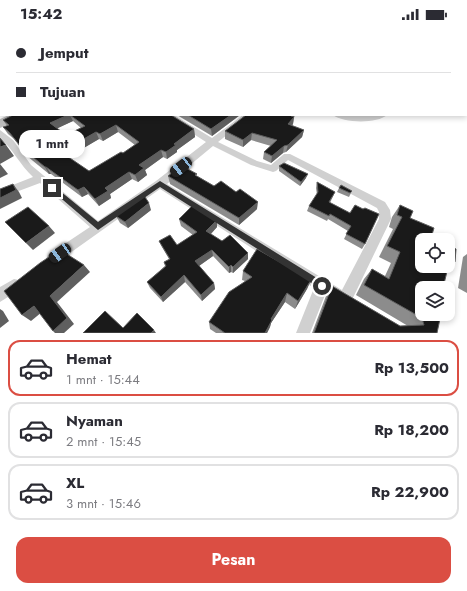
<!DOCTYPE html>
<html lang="id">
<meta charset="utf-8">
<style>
:root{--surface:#fff;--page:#f7f7f7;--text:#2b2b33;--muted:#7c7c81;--line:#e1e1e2;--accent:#db4e43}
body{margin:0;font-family:Jost,sans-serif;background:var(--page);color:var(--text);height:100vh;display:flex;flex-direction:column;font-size:15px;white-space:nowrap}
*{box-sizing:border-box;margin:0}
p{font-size:13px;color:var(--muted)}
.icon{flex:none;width:22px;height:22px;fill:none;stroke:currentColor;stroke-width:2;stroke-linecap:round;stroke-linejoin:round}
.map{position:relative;height:305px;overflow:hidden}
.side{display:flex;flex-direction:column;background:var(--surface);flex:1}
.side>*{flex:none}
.top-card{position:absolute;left:0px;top:0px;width:467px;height:88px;box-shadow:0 2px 6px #0003;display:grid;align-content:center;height:88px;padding:0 16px;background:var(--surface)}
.fabs{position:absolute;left:415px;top:205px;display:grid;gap:8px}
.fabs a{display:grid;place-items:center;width:40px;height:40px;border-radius:8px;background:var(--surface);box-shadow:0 2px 6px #0003;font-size:20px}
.end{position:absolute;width:18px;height:18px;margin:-9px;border:5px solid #333;background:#fff;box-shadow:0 0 0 2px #fff}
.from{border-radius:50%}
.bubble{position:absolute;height:28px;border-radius:12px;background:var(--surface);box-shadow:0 2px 6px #0003;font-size:13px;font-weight:700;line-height:28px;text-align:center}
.car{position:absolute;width:12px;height:24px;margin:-12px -6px;border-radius:5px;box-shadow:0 0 3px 1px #0007;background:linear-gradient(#222 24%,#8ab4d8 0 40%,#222 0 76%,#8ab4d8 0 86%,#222 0)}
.top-card b{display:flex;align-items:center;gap:14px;height:38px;font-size:15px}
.top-card b+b{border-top:1px solid var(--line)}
.top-card i{width:10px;height:10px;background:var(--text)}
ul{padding:7px 0 0;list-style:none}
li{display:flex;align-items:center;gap:12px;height:56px;margin:0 8px 6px;padding:0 8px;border:2px solid var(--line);border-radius:12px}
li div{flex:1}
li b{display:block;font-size:15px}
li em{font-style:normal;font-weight:700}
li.current{border-color:var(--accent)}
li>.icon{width:36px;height:36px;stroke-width:1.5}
.button{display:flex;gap:8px;margin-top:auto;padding:8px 16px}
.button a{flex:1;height:46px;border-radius:12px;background:var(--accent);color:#fff;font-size:16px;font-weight:700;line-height:46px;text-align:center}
.status{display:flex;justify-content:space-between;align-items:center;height:28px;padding:0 20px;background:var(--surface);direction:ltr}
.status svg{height:11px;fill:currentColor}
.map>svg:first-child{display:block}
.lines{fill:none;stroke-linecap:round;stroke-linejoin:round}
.lane{fill:#d0d0d0;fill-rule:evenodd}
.street{fill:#d0d0d0;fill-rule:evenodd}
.secondary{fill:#bdbdbd;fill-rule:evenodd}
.wall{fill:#8c8c8c;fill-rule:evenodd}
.shaded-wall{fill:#5f5f5f}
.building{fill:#1a1a1a;stroke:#5f5f5f;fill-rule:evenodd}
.route{fill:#333}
</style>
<div class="status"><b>15:42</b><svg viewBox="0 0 49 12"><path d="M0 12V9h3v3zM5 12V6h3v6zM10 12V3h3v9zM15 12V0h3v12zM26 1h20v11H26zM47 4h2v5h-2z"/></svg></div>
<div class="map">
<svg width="467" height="305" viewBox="0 0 467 305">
<rect width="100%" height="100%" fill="#fff"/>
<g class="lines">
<path class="lane" d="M127 0H136L137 1H127Z"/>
<g class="street">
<rect x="466" y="58" width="1" height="4"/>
<path d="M164 87H174L212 110 243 87H252L218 114 257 133 271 137 284 126H290L385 174 390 182 391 191 350 276 345 278 325 267 310 305H296L314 260 160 161 56 235 52 237 48 235 46 231 48 227 90 199 40 155 0 170V162L33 149C20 137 13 121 0 110V102L13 112 31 137 98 193 156 153 206 114ZM213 118 251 137 273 144 276 143 288 132 377 180 379 184V191L342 262 167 156Z"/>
<path d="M333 87 360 88 387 87C377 96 343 95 333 87Z"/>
<path d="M14 251 19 252 21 257 19 262 0 274V259Z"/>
</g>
<g class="secondary">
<path d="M50 0H58L59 1H51Z"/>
<path d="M434 0H446L447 1H435Z"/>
<rect x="466" y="4" width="1" height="4"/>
<path d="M9 87H25L23 90 0 100V91Z"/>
</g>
</g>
<g class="wall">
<path d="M142 0H166V1H143Z"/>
<path d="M13 87H171L194 101 195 109 177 122V124L167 131 163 129 145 142 147 147 138 154 132 151 110 166 111 170 99 178 88 166 82 169 51 146H49L27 128 14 111 8 106 3 99 7 98 3 92ZM73 93 81 100 66 107 57 100ZM118 104 135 117 123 125 89 143 68 129 99 111 103 113Z"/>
<path d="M177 87H240L212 108Z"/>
<path d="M246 87H296L294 89 293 96 292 98 304 102 302 109 286 124 283 125 271 135 263 131 264 124 271 118 251 112 243 119 225 111V103Z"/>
<path d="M279 138 306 150 300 158 279 143Z"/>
<path d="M168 148H197L214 158 236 164 257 181 239 197 170 156Z"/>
<path d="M317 154 335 164 330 175 350 185 365 216 362 221 344 211 348 203 328 191 327 193 307 183 309 178 317 167 316 160Z"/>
<path d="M339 160 352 163 349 169 337 164Z"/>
<path d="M400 177 410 190 431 210 450 218 455 234 448 240 422 260 437 305H312L326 268 332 258 400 298H408L356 267 364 251 372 241 385 248 391 235 379 229 393 201 389 199 392 189Z"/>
<path d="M151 182 128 200 120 195 116 188Z"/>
<path d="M179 191 217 199 211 206 248 231 233 245 231 244 229 245 213 228 199 238 214 255 215 261 202 273 185 254 163 274 150 260 147 254 165 238 164 234 169 231 162 219 159 213 177 217 193 207 181 198Z"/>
<path d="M467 226V265L458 260 463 229Z"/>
<path d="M243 243 311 252 307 261 295 281 285 274 271 295 270 299 267 305H216L210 301 209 294 245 253 242 252Z"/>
</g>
<g class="shaded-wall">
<rect x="149" y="0" width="17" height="1"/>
<path d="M1 67V76L0 77V68Z"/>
<path d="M68 87H70L73 93 54 102 50 95Z"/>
<path d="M231 87H240L212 108 211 101Z"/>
<path d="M294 89 293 96 287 104 288 96Z"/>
<path d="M116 97 118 104 103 113 100 106Z"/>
<path d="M194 101 195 109 177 122V124L167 131 166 124 174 116Z"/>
<path d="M304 102 302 109 286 124 288 117Z"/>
<path d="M96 104 99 111 65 131 61 124Z"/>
<path d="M252 105 251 112 243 119V112Z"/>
<path d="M6 117 14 128 0 136V119Z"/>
<path d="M284 118 283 125 271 135 272 128Z"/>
<path d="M161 122 163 129 145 142 147 147 138 154 135 147 139 137Z"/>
<path d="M0 136 8 146 0 150Z"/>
<path d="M45 139H46L51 146H49Z"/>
<path d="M129 144 132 151 110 166 111 170 99 178 95 171 105 160Z"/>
<path d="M308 146 306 150 300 158 301 154Z"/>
<path d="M13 156 19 164 22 170 0 181V170Z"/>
<path d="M84 159 88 166 82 169 78 162Z"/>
<path d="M258 174 257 181 239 197V190Z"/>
<path d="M149 175 151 182 128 200 125 194Z"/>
<path d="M217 192V199L207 210 206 203Z"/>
<path d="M49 198 55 205 33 222 26 215Z"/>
<path d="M212 222 213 228 196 240 195 233Z"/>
<path d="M248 225V231L233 245V239Z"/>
<path d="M84 237 90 244 57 274 74 296 64 305H55L53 303 50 268Z"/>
<path d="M231 237V244L229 245V239Z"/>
<path d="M184 247 185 254 163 274 161 269Z"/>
<path d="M311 252 307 261 295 281 298 273Z"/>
<path d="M214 255 215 261 202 273 201 267Z"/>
<path d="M287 265 285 274 271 295 270 299 267 305H265L271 291Z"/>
<path d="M34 278 42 284 31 293 22 287Z"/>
<path d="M0 281 3 283 9 293 0 300Z"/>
<path d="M154 302 156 305H151Z"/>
</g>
<g class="building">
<path d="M0 54H1V67L0 68Z"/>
<path d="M13 87H68L50 95 66 107 85 98 70 87H171L194 101 174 116 176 117 166 124 161 122 139 137 144 140 135 147 129 144 105 160 108 163 95 171 84 159 78 162 46 139H45L22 120 9 104 3 99 9 97 3 92ZM116 97 139 114 123 125 121 124 89 143 61 124 96 104 100 106Z"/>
<path d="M188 87H231L211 101Z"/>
<path d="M246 87H291V88L294 89 288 96 304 102 288 117 284 118 272 128 264 124 277 112 252 105 243 112 225 103Z"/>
<path d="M0 110 6 117 0 119Z"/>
<path d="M284 135 308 146 301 154 279 138Z"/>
<path d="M180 139 183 140 184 139 197 146 195 147 214 158 221 153 236 164 240 161 258 174 239 190 168 148Z"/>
<path d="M317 154 335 164 329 174 350 185 355 177 363 181 365 180 379 186 365 216 346 206 351 198 330 186 329 188 309 178 318 164Z"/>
<path d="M13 156 16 162 0 170V161Z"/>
<path d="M341 157 352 163 350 165 339 160Z"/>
<path d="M143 166 149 175 125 194 116 188 128 177Z"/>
<path d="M193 177 217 192 206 203 222 213 230 207 248 225 233 239 231 237 229 239 212 222 195 233 214 255 201 267 184 247 161 269 147 254 166 238 164 234 170 231 159 213 170 207 177 217 197 204 179 191Z"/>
<path d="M400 177 413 183 410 190 434 200 431 210 445 212H422V238H448V212L450 213V218L456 221 455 234 450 231 443 260H422V286H441L437 305H314L332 258 400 298 424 297 422 290 364 257 372 241 389 251 400 224 387 218 402 189 397 187Z"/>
<path d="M28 179 49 198 26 215 5 194Z"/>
<path d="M257 221 311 252 298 273 287 265 271 291 272 292 265 305H225L209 294 229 264 252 249 243 243Z"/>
<path d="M62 223 84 237 50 268 67 290 53 303 34 278 22 287 4 263 40 235 55 225Z"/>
<path d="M105 283 123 300 137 285 154 302 151 305H83Z"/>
</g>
<path class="route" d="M160 153 325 255 327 258 325 260 322 262 319 260 160 159 98 202 49 160 50 158H54L98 194Z"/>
</svg>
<div class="fabs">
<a><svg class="icon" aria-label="locate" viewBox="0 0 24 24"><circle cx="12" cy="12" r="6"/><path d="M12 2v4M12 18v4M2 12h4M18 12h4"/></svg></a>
<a><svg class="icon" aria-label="layers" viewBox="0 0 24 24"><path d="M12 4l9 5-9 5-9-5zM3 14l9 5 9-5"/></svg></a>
</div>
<i class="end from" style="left:322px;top:258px"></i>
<i class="end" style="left:52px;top:160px"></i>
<div class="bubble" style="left:19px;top:102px;width:66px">1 mnt</div>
<i class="car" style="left:181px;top:139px;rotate:232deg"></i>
<i class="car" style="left:60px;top:225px;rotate:235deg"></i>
<div class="top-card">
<b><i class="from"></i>Jemput</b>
<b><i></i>Tujuan</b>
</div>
</div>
<section class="side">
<ul>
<li class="current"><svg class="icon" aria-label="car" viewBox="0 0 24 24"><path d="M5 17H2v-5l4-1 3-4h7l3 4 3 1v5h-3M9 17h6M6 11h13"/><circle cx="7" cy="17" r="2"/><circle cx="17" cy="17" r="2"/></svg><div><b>Hemat</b><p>1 mnt · 15:44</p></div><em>Rp 13,500</em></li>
<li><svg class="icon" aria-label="car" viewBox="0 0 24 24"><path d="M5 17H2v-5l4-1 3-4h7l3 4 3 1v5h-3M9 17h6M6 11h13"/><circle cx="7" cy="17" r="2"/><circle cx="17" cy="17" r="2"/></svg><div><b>Nyaman</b><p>2 mnt · 15:45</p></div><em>Rp 18,200</em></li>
<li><svg class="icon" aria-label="car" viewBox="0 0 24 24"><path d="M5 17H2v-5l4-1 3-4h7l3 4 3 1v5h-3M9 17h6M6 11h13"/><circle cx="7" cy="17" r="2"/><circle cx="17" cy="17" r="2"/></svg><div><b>XL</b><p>3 mnt · 15:46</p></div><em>Rp 22,900</em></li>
</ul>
<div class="button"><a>Pesan</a></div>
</section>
